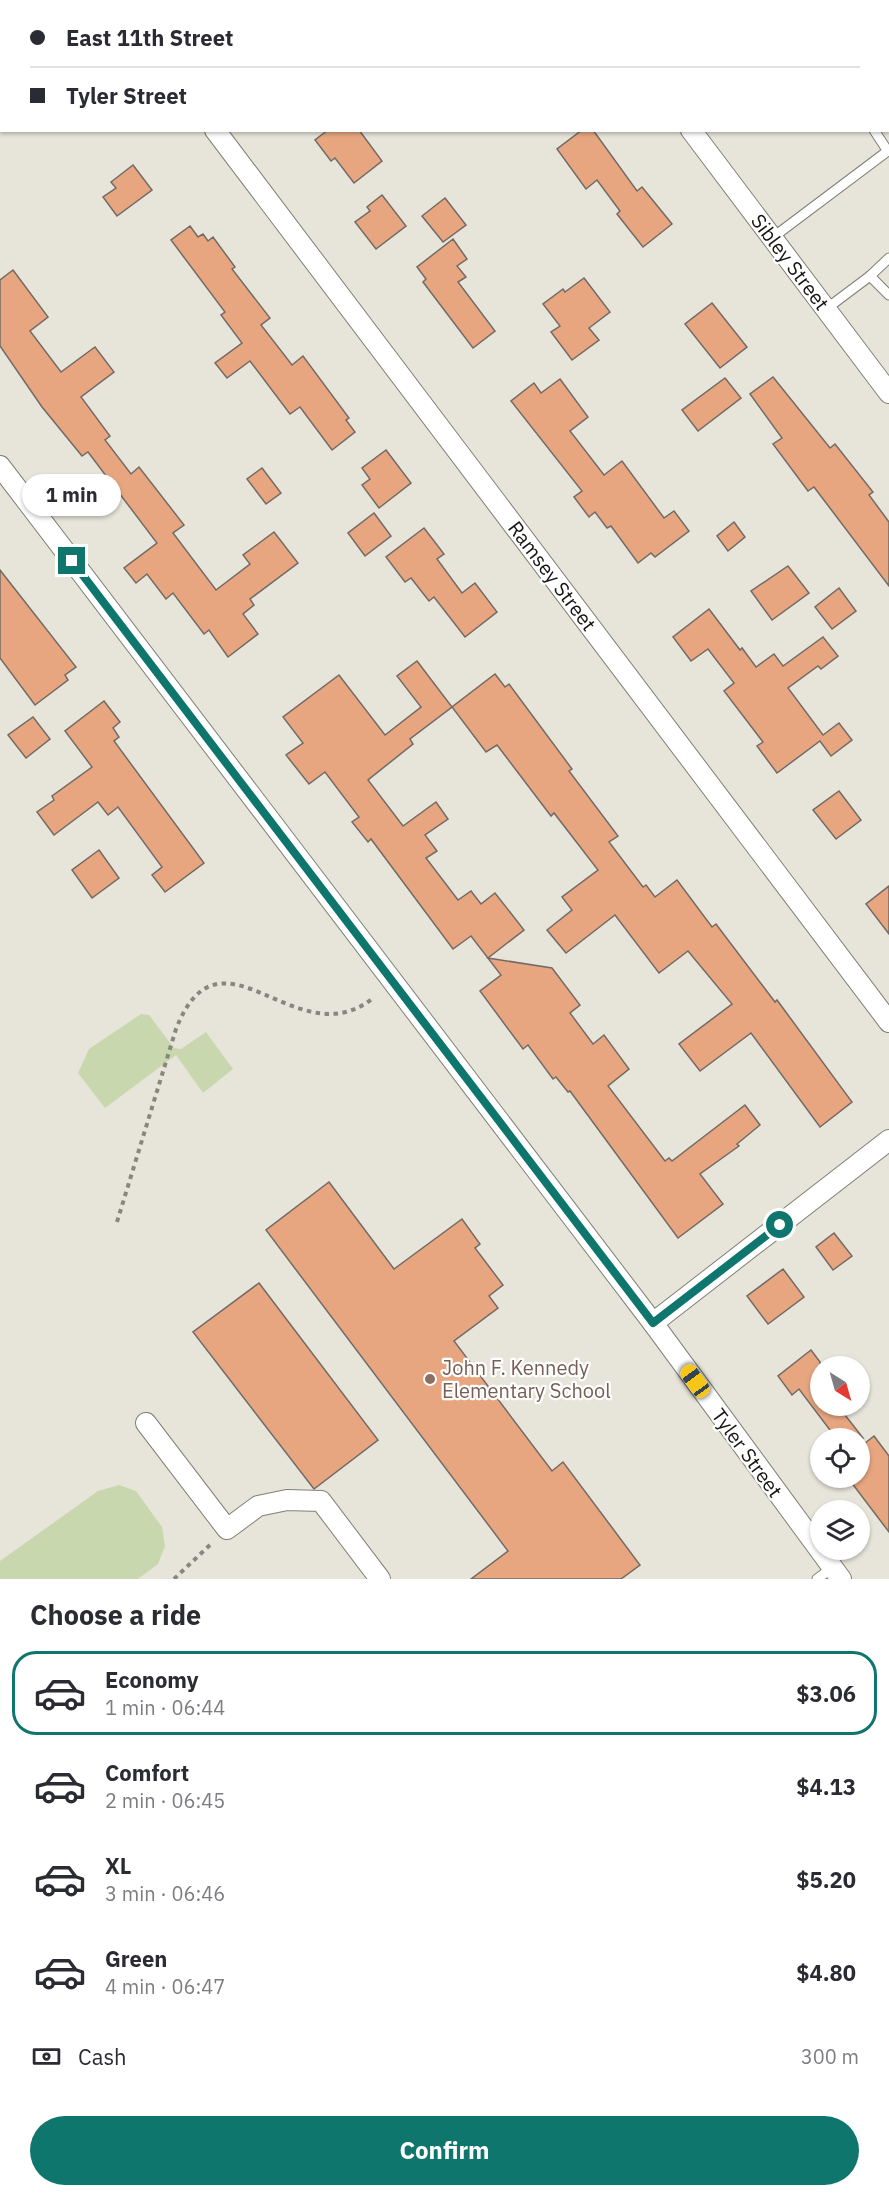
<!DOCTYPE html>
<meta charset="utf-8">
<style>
:root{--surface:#fff;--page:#f2f2f3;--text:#2b2b33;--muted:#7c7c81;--line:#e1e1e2;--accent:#0f766e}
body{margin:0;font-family:"IBM Plex Sans",sans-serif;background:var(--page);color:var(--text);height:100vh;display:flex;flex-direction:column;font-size:22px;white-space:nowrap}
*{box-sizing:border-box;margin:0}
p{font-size:20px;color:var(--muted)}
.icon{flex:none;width:33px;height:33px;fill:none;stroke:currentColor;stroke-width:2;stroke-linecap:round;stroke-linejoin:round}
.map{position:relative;height:1579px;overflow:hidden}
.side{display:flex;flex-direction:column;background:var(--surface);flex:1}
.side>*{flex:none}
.hud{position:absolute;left:0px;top:0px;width:890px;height:132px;box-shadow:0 2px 4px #0004;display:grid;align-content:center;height:132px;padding:0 30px;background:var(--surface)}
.needle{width:39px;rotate:143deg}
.controls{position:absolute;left:810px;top:1356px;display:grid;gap:12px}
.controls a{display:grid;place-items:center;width:60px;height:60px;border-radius:50%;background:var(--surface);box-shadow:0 2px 4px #0004;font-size:30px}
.end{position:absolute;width:27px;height:27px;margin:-14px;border:8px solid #0f766e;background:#fff;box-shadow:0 0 0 3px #fff}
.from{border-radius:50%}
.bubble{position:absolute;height:42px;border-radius:21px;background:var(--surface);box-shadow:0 2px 4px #0004;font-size:20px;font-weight:700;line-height:42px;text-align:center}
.car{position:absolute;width:18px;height:36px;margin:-18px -9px;border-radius:8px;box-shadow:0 0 4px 2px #0007;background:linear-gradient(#f5c518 24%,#345 0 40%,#f5c518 0 76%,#345 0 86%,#f5c518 0)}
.hud b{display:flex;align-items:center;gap:21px;height:57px;font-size:22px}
.hud b+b{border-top:2px solid var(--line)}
.hud i{width:15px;height:15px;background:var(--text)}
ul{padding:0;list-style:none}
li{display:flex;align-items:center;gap:18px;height:84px;margin:0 12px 9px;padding:0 18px;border:3px solid transparent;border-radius:24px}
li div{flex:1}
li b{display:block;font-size:22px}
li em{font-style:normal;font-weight:700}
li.selected{border-color:var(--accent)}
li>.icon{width:54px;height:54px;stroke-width:1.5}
h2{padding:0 30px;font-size:27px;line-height:72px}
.pay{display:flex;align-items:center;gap:15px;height:66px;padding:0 30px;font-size:22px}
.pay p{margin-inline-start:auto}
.button{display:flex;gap:12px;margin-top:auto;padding:12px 30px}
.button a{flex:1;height:69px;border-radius:36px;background:var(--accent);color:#fff;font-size:24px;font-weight:700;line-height:69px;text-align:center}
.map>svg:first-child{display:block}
.green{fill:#c9d7af}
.building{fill:#e7a680;stroke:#736a65;stroke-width:1.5}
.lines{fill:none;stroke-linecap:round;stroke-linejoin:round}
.lane-casing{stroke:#818076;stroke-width:11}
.street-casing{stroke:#818076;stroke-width:22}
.path{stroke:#88877f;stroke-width:4;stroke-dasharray:4.5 4.5;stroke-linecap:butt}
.lane{stroke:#fff;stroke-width:9}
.street{stroke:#fff;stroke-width:20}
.route{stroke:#0f766e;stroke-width:8}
.education-dot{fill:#8d6e63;stroke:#fff;stroke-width:2}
.labels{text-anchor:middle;stroke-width:4.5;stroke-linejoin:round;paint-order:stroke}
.street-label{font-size:20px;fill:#151411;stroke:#fff}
.education-label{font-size:20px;fill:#785e54;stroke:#fff;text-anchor:start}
</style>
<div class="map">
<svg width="889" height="1579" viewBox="0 0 889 1579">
<rect width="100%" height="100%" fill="#e7e5da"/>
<g class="green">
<path d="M141 1014 149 1015 174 1048 181 1049 206 1032 233 1069 203 1093 176 1055 105 1108 78 1073 89 1049Z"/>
<path d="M119 1485 136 1491 162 1527 165 1546 158 1564 138 1579H0V1561L98 1491Z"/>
</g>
<g class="building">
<path d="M328 130H359L382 161 354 183 335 158 331 161 315 140Z"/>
<path d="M582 130H593L637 191 642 187 672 224 643 247 617 214 620 211 597 180 586 189 557 149Z"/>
<path d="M133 165 152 190 117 216 103 197 116 188 111 182Z"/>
<path d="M382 195 406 226 376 249 355 222 370 211 367 207Z"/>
<path d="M445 198 466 225 443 242 422 216Z"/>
<path d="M190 226 198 237 203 234 208 241 213 237 235 267 232 269 270 318 261 325 292 365 303 356 349 418 346 420 355 432 332 450 300 407 290 414 250 361 227 378 215 363 242 343 221 315 225 312 171 240Z"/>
<path d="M453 239 467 259 457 266 466 277 458 282 495 331 473 348 423 282 426 279 417 267Z"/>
<path d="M13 270 48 317 30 331 61 372 95 347 114 372 81 397 110 436 105 440 131 474 139 467 184 525 173 533 216 590 250 564 243 555 274 532 298 563 250 599 254 605 243 614 258 634 228 657 209 630 204 634 173 593 166 599 147 574 136 583 124 568 157 543 88 452 82 456 42 407 0 346V280Z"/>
<path d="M584 278 610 312 589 328 599 340 572 360 551 332 560 326 543 304 563 289 565 292Z"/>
<path d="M712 303 747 347 720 368 685 324Z"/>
<path d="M773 377 830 448 835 444 873 492 869 495 889 522V586L814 487 808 491 773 444 782 438 750 394Z"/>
<path d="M725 378 741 398 698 431 682 410Z"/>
<path d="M560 379 588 417 570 431 604 475 622 461 664 518 674 511 689 531 655 557 651 553 638 563 611 526 607 528 595 512 589 517 574 497 582 491 511 401 534 383 541 393Z"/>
<path d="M386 450 411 483 379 508 362 485 370 479 362 468Z"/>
<path d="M262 468 281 493 266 504 247 479Z"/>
<path d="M374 513 391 536 365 556 348 533Z"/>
<path d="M734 522 745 537 728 551 717 536Z"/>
<path d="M424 528 444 554 437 559 462 593 475 583 497 612 465 637 434 597 429 601 411 578 405 582 386 557Z"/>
<path d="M788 566 809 593 772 620 751 591Z"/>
<path d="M0 570 76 667 65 675 68 680 35 705 0 658Z"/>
<path d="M839 588 856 611 832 629 815 607Z"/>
<path d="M709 609 740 650 742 648 756 667 774 654 783 666 823 637 838 656 821 669 818 666 788 688 823 735 839 723 852 740 831 756 820 741 777 773 757 746 763 742 724 691 734 683 708 649 691 661 673 637Z"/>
<path d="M417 661 452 707 410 739 413 744 368 780 403 826 436 802 448 819 425 835 437 851 426 858 458 900 471 891 481 904 495 893 524 930 488 958 552 968 580 1005 570 1013 593 1044 604 1035 629 1069 608 1086 665 1161 669 1158 672 1161 745 1105 760 1125 737 1144 739 1146 700 1174 723 1204 678 1238 570 1091 568 1092 556 1077 553 1079 528 1045 523 1049 480 991 501 975 471 936 453 949 371 839 368 842 352 822 359 817 325 772 309 784 286 755 303 743 283 717 339 675 385 735 421 707 397 676Z"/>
<path d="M495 674 505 687 509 684 572 769 569 771 618 836 609 842 643 887 646 885 655 897 677 880 712 927 716 924 775 1002 777 1000 852 1102 820 1127 751 1033 700 1071 679 1044 732 1004 688 951 659 973 615 915 566 953 547 930 572 910 562 897 598 870 554 813 551 816 497 745 486 752 452 707Z"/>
<path d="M104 701 120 722 113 728 119 737 114 741 204 863 165 892 152 875 162 867 118 807 108 815 98 802 54 835 37 812 54 800 52 796 92 767 65 731Z"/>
<path d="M33 717 50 739 26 758 8 735Z"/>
<path d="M839 791 861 820 836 839 813 810Z"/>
<path d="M99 850 119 878 92 898 72 870Z"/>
<path d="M889 886V934L866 904Z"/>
<path d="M329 1182 394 1269 462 1219 480 1244 475 1248 503 1285 489 1296 498 1308 454 1341 552 1471 563 1462 640 1565 621 1579H471L508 1551 266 1230Z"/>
<path d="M834 1233 852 1256 833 1270 816 1247Z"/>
<path d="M783 1269 804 1297 768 1324 747 1296Z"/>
<path d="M259 1283 378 1440 314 1489 193 1332Z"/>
<path d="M811 1350 820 1362V1406H838L863 1438H836L799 1389 792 1395 778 1376Z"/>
<path d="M874 1436 889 1456V1532L848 1478H860V1447Z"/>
</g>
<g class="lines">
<defs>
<g id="lane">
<path d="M837 2 839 0"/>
<path d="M874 130 887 150"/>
<path d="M772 238 889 150"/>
<path d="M870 276 889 258"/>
<path d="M826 309 870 276 889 295"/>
<path d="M817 1579 832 1568"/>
</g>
<g id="street">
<path d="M116 0 117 2"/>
<path d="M593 0 594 2"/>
<path d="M215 130 889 1022"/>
<path d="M691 130 889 393"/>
<path d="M0 466 653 1323 841 1579"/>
<path d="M653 1323 889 1140"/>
<path d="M146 1423 227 1529 258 1506 287 1500 321 1501 380 1579"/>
</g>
</defs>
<use href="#lane" class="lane-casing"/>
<use href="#street" class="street-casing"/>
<g class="path">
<path d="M117 1222 176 1029C221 915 295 1058 372 999"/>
<path d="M174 1579 211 1544"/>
</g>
<use href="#lane" class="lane"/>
<use href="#street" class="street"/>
</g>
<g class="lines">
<path class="route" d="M72 561 653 1323 780 1225"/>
</g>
<circle class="education-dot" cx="430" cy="1379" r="6"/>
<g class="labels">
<g class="street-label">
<text transform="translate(790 262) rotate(53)" y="7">Sibley Street</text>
<text transform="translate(552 576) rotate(53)" y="7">Ramsey Street</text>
<text transform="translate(747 1453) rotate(54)" y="7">Tyler Street</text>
</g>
<g class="education-label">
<text x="442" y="1375">John F. Kennedy<tspan x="442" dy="23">Elementary School</tspan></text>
</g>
</g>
</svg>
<div class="controls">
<a><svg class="needle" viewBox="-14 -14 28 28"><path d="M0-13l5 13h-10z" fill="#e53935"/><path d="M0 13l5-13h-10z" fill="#7c7c81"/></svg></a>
<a><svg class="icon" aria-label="locate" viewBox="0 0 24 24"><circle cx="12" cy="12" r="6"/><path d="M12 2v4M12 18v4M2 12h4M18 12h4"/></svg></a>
<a><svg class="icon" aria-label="layers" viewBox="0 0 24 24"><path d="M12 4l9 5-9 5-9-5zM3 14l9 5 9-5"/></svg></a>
</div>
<i class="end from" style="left:780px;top:1225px"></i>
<i class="end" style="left:72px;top:561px"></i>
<div class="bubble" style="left:22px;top:474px;width:99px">1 min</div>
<i class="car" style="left:695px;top:1381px;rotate:324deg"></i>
<div class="hud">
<b><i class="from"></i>East 11th Street</b>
<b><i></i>Tyler Street</b>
</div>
</div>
<section class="side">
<h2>Choose a ride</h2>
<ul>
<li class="selected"><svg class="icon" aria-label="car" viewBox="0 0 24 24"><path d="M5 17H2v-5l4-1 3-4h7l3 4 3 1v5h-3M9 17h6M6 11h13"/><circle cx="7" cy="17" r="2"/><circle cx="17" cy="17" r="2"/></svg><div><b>Economy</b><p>1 min · 06:44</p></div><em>$3.06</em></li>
<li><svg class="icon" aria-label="car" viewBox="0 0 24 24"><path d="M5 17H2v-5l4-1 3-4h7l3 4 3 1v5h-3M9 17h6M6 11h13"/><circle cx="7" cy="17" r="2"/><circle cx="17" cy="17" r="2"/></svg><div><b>Comfort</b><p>2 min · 06:45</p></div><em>$4.13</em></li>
<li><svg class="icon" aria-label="car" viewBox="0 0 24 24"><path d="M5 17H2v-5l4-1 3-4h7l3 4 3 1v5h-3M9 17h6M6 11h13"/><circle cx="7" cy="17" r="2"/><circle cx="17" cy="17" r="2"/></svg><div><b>XL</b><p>3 min · 06:46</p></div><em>$5.20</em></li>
<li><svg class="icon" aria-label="car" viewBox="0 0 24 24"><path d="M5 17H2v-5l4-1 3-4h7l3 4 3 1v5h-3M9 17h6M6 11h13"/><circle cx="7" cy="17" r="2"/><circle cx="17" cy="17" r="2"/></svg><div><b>Green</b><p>4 min · 06:47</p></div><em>$4.80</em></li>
</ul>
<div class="pay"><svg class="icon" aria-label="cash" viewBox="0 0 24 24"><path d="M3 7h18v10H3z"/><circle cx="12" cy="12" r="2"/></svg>Cash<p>300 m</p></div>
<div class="button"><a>Confirm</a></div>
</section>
